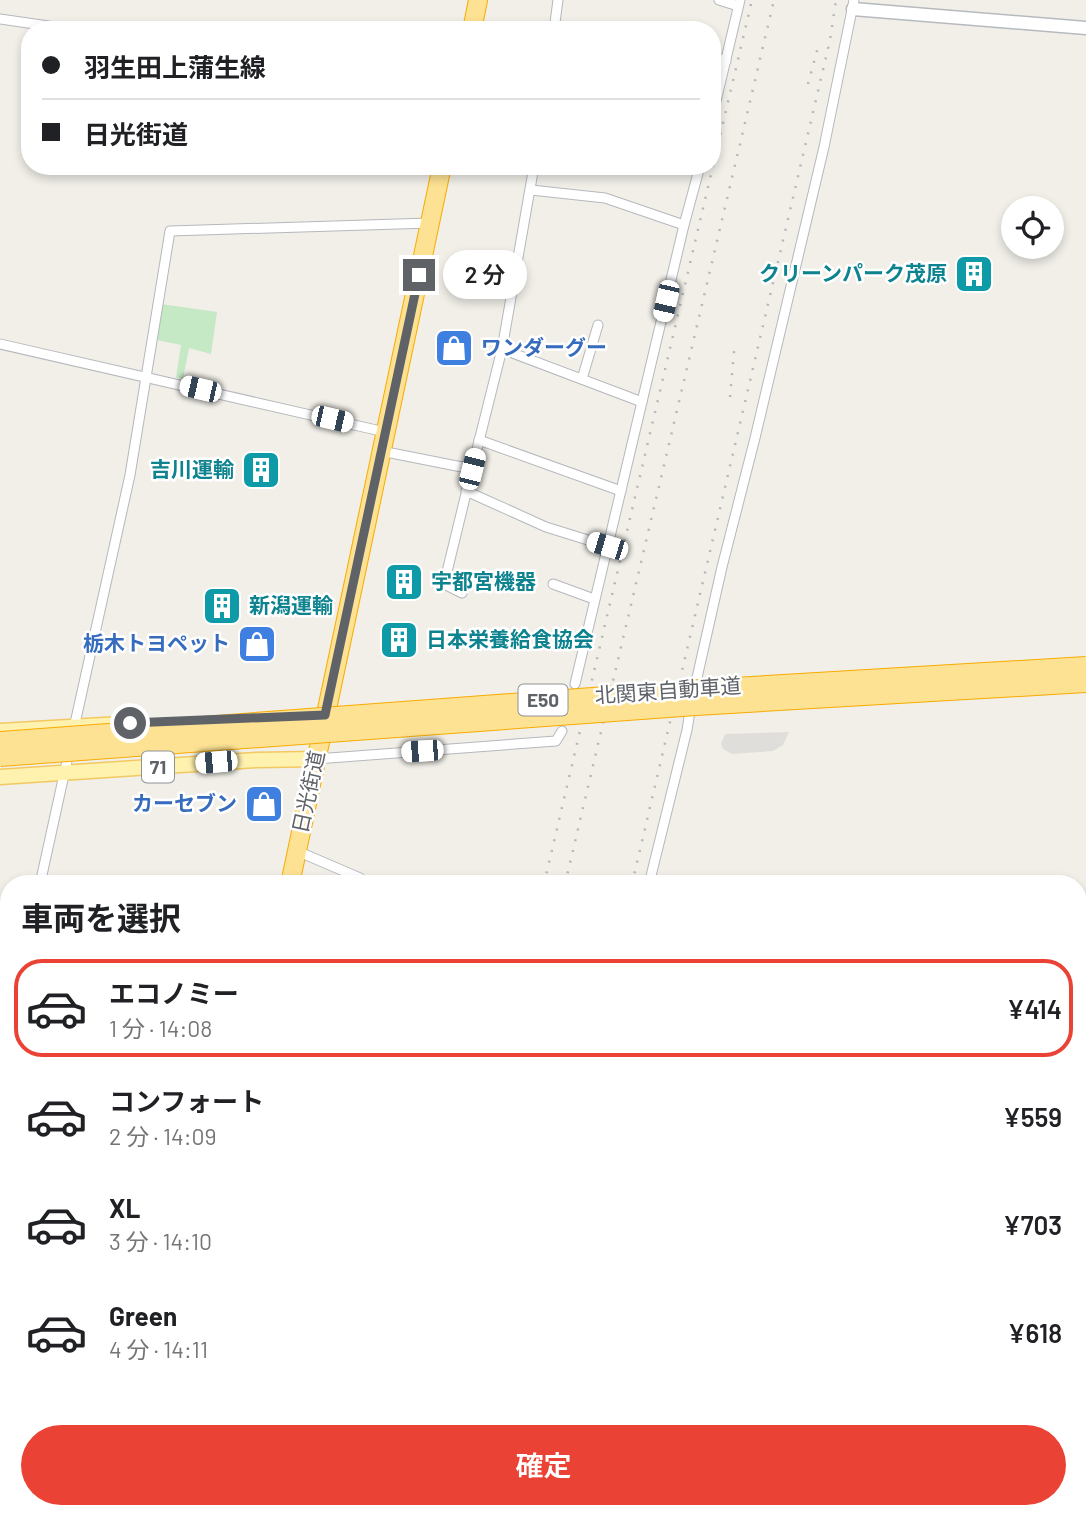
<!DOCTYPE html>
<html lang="ja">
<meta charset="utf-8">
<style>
:root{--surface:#fff;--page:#f6f6f6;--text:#202124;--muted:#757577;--line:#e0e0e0;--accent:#ea4335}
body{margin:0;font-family:Barlow,"Noto Sans JP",sans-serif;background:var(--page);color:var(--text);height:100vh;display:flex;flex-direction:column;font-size:26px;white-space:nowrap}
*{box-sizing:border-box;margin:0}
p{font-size:23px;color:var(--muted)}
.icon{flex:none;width:38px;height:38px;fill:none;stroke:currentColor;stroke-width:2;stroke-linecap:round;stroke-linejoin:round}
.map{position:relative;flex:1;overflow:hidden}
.drawer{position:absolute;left:0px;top:875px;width:1087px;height:644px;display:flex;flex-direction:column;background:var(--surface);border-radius:28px 28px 0 0;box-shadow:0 4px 10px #0003}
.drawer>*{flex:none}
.top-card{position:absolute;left:21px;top:21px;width:700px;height:154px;border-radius:28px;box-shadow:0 4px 10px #0003;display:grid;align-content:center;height:154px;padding:0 21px;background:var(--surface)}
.controls{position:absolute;left:1001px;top:196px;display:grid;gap:14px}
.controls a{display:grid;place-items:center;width:63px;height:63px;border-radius:50%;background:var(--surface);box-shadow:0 4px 10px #0003;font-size:35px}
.end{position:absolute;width:32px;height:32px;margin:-16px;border:9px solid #5f6368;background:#fff;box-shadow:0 0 0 4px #fff}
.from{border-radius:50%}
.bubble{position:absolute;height:49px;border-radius:24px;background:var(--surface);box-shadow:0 4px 10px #0003;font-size:23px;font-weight:600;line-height:49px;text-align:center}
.car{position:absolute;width:21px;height:42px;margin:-21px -10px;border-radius:9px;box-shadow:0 0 5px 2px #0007;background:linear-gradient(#fff 24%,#345 0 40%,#fff 0 76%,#345 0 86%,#fff 0)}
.top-card b{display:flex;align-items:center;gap:24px;height:66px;font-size:26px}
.top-card b+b{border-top:2px solid var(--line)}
.top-card i{width:18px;height:18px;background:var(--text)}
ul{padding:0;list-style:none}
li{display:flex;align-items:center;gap:21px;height:98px;margin:0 14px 10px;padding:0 7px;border:4px solid transparent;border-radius:28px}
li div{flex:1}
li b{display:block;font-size:26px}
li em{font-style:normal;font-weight:600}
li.current{border-color:var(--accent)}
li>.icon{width:63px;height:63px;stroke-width:1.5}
h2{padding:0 21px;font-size:32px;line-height:84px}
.cta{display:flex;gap:14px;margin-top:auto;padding:14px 21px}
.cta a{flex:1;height:80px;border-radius:42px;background:var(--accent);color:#fff;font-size:28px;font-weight:600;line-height:80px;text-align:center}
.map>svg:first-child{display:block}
.industrial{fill:#e0deda}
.green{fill:#c5e8c5}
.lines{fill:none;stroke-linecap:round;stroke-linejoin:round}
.street-casing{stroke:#b5b8bc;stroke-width:11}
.secondary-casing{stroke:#b6babf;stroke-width:15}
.primary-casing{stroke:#f2c960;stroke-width:17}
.highway-casing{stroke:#f9ab00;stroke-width:20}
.street{stroke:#fff;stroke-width:9}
.secondary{stroke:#fff;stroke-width:12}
.primary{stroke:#fff2af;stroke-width:14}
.highway{stroke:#fde293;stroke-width:18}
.rail{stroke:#b6b7b8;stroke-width:2.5;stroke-dasharray:2 9;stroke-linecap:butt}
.highway-bridge-casing{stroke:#f9ab00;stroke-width:20;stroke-linecap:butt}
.highway-bridge{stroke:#fde293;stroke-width:18}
.route{stroke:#5f6368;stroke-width:9}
.labels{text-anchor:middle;stroke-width:5;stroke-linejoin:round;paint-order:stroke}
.shield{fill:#fff;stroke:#8f9295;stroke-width:2}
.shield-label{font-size:19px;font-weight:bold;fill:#5f6368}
.culture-label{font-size:21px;font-weight:bold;fill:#0d838f;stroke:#fff;text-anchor:start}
.shop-label{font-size:21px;font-weight:bold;fill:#366cbe;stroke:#fff;text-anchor:end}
.street-label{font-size:21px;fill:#5f6368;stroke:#fff}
</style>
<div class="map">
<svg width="1086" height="1519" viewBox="0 0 1086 1519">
<rect width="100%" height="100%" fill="#f1efe8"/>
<path class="industrial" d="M789 732 783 745 773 751 732 754 723 749 721 744 725 734Z"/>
<g class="green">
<path d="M161 304 217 312 211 354 189 348 183 379 176 377 181 345 157 340Z"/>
<path d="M3 1037 9 1038V1459L3 1460 0 1464V1054Z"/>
<path d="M1078 1167 1086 1169V1282L1078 1278Z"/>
<path d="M626 1510H723L725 1519H628Z"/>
</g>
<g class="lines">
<defs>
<g id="street">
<path d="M719 0 738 6"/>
<path d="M0 19 76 30"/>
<path d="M554 30 558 0"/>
<path d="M712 56 726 61"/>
<path d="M712 118 740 0"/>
<path d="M531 190 605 198 684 225"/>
<path d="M0 344 385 432"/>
<path d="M502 349 642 402"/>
<path d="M582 379 598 325"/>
<path d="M479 440 621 491"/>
<path d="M381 451 472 469 502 349 534 166"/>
<path d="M466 491 546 527 607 546"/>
<path d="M553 584 594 599"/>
<path d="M462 593 444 584 472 469"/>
<path d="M575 684 684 225 700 166"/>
<path d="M694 691 722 567 755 438 824 147 854 0"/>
<path d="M74 728 130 475 170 231 430 223"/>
<path d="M316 759 556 741 562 731"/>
<path d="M297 851 360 878 361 884"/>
<path d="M40 884 69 752"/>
<path d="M649 884 687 730 691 705"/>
<path d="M1078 971H1086"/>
<path d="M0 984 9 986"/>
<path d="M0 1035 9 1006"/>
<path d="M1078 1411 1086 1418"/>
<path d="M1078 1438 1086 1423"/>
<path d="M1078 1469 1086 1472"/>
<path d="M1046 1510 1062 1519"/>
<path d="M479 1519 481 1510"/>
<path d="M488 1519 490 1510"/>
<path d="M720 1519V1510"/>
</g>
<g id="secondary">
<path d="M853 9 1086 28"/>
<path d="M1078 1175 1086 1179"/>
<path d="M179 1510 196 1519"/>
</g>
<g id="primary">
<path d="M0 731 138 723"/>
<path d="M0 777 257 760 316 759"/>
</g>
<g id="highway">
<path d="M472 30 478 0"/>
<path d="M290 884 442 166"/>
<path d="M107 1519 110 1510"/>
</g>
</defs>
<use href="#street" class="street-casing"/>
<use href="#secondary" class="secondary-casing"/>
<use href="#primary" class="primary-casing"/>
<use href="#highway" class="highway-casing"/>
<use href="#street" class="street"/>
<use href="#secondary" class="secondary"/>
<use href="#primary" class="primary"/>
<use href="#highway" class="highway"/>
<g class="rail">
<path d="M808 84 818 47"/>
<path d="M730 397 734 351"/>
<path d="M544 884 752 0"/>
<path d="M565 884 774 0"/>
<path d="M632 884 830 40 836 0"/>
<path d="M394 1519 396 1510"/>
<path d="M414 1519 416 1510"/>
<path d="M447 1519 449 1510"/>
<path d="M467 1519 469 1510"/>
</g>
<defs>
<g id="highway-bridge">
<path d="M0 741 700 689 1086 666"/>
<path d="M0 757 696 706 1086 683"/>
</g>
</defs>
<use href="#highway-bridge" class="highway-bridge-casing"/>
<use href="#highway-bridge" class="highway-bridge"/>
</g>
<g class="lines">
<path class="route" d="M130 723 325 715 419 275"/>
</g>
<defs>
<symbol id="building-square" viewBox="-11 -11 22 22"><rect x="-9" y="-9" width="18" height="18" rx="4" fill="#0f9aa8" stroke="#fff"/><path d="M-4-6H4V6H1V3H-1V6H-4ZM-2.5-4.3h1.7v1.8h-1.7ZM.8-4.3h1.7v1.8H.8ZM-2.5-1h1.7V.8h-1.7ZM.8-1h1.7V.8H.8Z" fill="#fff"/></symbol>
<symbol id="shop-square" viewBox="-11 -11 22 22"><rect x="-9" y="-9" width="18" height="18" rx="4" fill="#3f7fe0" stroke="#fff"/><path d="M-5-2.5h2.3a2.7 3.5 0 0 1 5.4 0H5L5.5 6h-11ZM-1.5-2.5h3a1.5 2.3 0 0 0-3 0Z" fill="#fff"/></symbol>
</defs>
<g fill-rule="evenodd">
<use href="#building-square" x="952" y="252" width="44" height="44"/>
<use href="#shop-square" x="432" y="326" width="44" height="44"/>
<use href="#building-square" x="239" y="448" width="44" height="44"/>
<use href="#building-square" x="382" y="560" width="44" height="44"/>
<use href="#building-square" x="200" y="584" width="44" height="44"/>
<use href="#building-square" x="377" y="618" width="44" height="44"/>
<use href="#shop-square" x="235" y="622" width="44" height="44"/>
<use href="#shop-square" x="242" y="782" width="44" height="44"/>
</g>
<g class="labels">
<g class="shield">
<rect x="518.5" y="684.5" width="49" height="31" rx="5"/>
<rect x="142" y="751.5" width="32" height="31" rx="5"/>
</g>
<g class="shield-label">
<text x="543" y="707">E50</text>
<text x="158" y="774">71</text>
</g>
<g class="culture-label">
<text x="947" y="281" text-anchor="end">クリーンパーク茂原</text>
<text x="234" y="477" text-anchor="end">吉川運輸</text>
<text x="431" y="589">宇都宮機器</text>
<text x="249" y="613">新潟運輸</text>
<text x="426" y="647">日本栄養給食協会</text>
</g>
<g class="shop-label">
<text x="481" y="355" text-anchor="start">ワンダーグー</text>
<text x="230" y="651">栃木トヨペット</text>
<text x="237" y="811">カーセブン</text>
</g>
<g class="street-label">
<text transform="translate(668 691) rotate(-4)" y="7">北関東自動車道</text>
<text transform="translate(309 792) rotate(-78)" y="7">日光街道</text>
</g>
</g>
</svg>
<div class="controls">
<a><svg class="icon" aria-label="locate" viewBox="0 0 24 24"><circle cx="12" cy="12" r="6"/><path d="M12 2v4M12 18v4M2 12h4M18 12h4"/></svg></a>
</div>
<i class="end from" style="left:130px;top:723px"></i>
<i class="end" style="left:419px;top:275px"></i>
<div class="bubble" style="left:443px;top:250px;width:84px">2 分</div>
<i class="car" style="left:666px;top:301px;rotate:193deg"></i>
<i class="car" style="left:200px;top:389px;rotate:283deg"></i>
<i class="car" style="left:332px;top:419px;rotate:103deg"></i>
<i class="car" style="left:472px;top:469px;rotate:14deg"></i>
<i class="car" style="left:607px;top:546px;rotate:287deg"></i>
<i class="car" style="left:422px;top:751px;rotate:266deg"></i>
<i class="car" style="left:216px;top:762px;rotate:265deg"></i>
<div class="top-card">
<b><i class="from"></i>羽生田上蒲生線</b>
<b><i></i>日光街道</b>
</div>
<section class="drawer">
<h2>車両を選択</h2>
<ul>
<li class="current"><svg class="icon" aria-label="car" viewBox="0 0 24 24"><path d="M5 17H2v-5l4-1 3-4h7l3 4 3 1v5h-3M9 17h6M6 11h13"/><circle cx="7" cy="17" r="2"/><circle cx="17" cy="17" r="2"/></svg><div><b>エコノミー</b><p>1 分 · 14:08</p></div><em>¥414</em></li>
<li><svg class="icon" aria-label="car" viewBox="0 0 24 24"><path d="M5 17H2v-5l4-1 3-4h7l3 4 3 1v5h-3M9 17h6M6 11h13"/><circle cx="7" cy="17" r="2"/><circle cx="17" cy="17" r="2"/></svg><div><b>コンフォート</b><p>2 分 · 14:09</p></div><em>¥559</em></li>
<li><svg class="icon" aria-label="car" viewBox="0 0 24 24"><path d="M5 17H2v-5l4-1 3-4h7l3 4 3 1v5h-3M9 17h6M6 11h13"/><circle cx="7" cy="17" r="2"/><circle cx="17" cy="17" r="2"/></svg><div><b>XL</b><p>3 分 · 14:10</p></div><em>¥703</em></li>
<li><svg class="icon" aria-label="car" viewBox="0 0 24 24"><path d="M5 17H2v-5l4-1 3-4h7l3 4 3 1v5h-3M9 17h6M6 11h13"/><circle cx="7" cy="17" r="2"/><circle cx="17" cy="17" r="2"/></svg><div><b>Green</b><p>4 分 · 14:11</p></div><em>¥618</em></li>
</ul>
<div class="cta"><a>確定</a></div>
</section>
</div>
